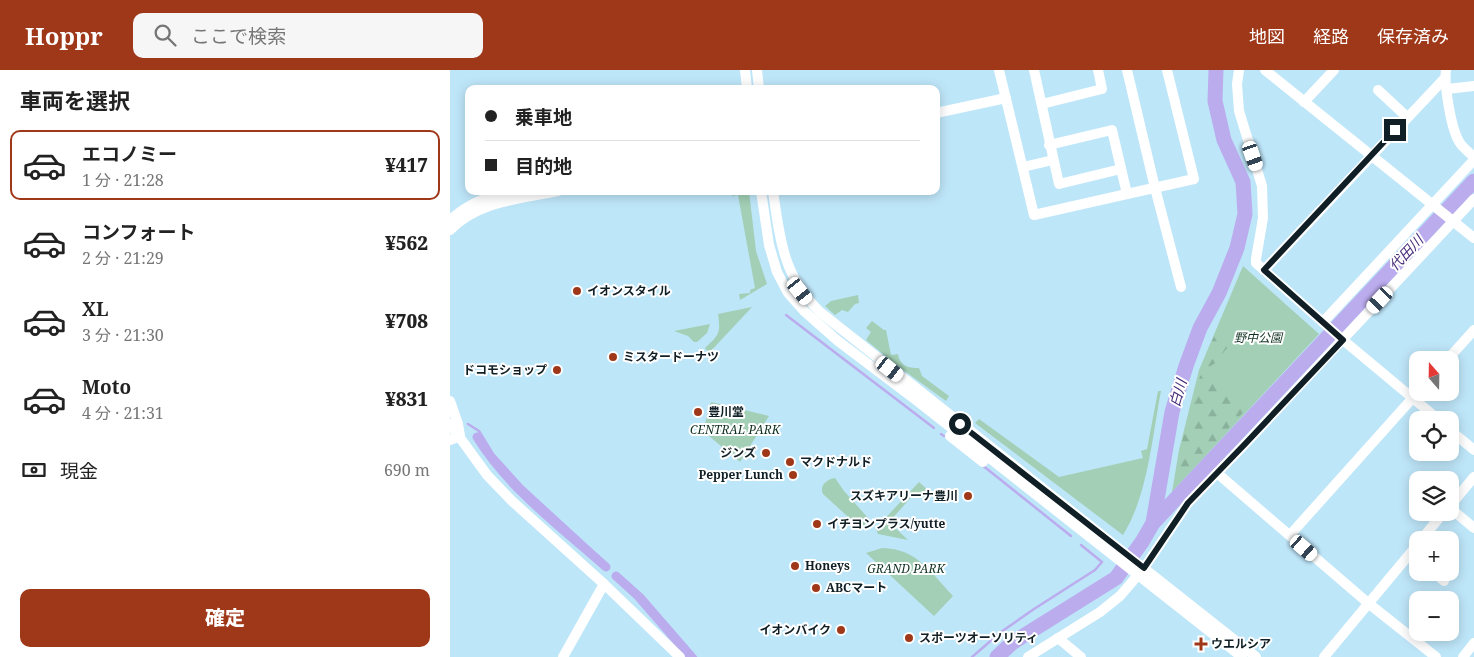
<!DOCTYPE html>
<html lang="ja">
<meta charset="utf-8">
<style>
:root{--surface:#fff;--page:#f6f6f6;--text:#222;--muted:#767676;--line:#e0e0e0;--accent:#9f3719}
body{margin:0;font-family:"Noto Serif","Noto Sans JP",serif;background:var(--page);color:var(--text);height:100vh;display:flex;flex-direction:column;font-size:19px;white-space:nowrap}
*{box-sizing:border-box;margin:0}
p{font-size:16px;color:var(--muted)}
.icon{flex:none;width:28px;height:28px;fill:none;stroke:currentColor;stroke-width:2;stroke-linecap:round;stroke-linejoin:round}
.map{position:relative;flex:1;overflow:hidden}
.drawer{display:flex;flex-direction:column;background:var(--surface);width:450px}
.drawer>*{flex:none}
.guide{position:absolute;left:15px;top:15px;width:475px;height:110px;border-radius:10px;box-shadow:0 2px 12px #0003;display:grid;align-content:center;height:110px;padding:0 20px;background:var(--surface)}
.needle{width:32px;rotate:340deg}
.buttons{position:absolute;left:959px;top:281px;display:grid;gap:10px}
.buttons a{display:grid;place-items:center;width:50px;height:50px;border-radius:10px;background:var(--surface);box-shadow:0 2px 12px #0003;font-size:25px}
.end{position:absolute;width:22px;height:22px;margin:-11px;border:6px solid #101f25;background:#fff;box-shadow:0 0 0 2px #fff}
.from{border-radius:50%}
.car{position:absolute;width:15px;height:30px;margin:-15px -8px;border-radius:6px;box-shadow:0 0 4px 1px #0007;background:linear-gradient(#fff 24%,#345 0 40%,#fff 0 76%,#345 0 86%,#fff 0)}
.guide b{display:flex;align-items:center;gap:18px;height:48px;font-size:19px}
.guide b+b{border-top:1px solid var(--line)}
.guide i{width:12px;height:12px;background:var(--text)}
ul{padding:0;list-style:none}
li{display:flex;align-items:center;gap:15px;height:70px;margin:0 10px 8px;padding:0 10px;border:2px solid transparent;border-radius:10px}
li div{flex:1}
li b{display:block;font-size:19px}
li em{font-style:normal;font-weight:800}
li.on{border-color:var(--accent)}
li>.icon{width:45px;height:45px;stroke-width:1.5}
h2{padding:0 20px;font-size:22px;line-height:60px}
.pay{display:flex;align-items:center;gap:12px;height:55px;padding:0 20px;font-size:19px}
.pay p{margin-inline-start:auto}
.cta{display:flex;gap:10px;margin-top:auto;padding:10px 20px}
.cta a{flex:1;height:58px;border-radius:10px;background:var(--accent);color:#fff;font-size:20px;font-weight:800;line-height:58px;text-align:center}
header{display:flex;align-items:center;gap:30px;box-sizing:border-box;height:70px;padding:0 25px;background:var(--accent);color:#fff}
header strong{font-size:24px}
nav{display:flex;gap:28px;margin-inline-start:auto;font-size:18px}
.search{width:350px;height:45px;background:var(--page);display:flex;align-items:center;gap:12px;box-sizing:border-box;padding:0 18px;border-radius:10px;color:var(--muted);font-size:19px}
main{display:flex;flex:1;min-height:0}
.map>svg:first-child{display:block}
.green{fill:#a2cfb5}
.forest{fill:url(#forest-firs)}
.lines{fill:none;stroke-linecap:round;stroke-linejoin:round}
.stream{stroke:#bbacee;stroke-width:2.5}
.canal{stroke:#bbacee;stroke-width:9}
.river{stroke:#bbacee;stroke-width:15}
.minor{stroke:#fff;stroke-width:10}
.route{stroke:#101f25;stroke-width:6}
.poi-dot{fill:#9f3719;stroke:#fff;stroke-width:2}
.labels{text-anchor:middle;stroke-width:4;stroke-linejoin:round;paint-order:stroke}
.poi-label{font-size:12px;font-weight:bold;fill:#101f25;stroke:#fff;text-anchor:start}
.park-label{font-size:12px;font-style:italic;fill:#103121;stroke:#fff}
.water-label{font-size:14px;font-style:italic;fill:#462c79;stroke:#fff}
</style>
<header>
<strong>Hoppr</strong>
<div class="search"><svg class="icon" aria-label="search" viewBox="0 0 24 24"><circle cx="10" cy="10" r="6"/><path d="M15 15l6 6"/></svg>ここで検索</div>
<nav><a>地図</a><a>経路</a><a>保存済み</a></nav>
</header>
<main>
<section class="drawer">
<h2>車両を選択</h2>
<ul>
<li class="on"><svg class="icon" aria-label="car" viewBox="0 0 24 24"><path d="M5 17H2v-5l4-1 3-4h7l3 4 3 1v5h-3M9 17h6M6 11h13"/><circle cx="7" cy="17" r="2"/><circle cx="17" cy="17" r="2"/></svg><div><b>エコノミー</b><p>1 分 · 21:28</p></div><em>¥417</em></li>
<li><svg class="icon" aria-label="car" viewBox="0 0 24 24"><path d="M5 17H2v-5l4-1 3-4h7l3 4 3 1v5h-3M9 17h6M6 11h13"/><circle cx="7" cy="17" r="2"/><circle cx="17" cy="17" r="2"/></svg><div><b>コンフォート</b><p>2 分 · 21:29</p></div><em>¥562</em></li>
<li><svg class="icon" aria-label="car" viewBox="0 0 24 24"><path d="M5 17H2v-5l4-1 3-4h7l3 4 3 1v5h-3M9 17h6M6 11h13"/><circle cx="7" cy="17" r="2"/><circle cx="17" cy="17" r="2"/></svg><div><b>XL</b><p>3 分 · 21:30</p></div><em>¥708</em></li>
<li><svg class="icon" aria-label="car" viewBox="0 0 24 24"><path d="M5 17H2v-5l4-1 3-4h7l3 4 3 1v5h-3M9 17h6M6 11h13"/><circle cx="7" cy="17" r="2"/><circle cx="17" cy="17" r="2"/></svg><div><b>Moto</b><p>4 分 · 21:31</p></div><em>¥831</em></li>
</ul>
<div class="pay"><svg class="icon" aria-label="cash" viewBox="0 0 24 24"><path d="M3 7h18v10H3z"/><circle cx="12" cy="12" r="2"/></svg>現金<p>690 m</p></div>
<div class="cta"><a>確定</a></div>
</section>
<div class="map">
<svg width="1024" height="587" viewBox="0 0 1024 587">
<defs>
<pattern id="forest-firs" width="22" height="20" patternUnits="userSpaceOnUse" patternTransform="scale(1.25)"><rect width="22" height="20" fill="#a2cfb5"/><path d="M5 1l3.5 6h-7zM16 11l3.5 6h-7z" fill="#8ab19c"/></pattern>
</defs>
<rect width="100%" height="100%" fill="#bee6f9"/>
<g class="green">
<path d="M281 121H299L306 181 317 214 290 230 289 224 300 223V220L305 218 288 125 282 126Z"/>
<path d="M793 196 869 264 722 422 729 380 749 300Z"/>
<path d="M408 225 409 233 405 234 398 242 392 240 385 245 375 236 381 231Z"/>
<path d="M302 237 259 283 255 278C269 265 271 263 268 244Z"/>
<path d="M422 251 434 260H436L441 285 448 284C450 296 458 298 469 298L472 306 499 326 496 331 445 294 416 270 421 262 416 258Z"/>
<path d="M260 254 257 263 247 272H244L238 266 224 261Z"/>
<path d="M708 321H711C702 367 698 425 673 465L525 353 529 349 609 407 693 388 691 381 697 379Z"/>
<path d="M261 332 319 346 290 392 253 361Z"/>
<path d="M385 408 394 421 419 449 414 456 407 455 373 424C369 416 377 409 385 408Z"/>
<path d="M469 412 480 422 475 427H471L466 422 439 452 458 470 428 464 426 459 428 456Z"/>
<path d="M432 478C468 479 480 502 503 526L484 546 416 483Z"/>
</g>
<g class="forest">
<path d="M767 259 771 260 778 277 764 294 749 303Z"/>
<path d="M759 301 799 336 733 408 727 400 730 379 750 306Z"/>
</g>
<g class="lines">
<g class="stream">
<path d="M336 245 484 358"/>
<path d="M18 354 29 361 43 384 73 417 158 495"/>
<path d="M491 364 494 366"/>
<path d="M532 395 621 466"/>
<path d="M168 504 193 526 246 587"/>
<path d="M522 587 551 562 584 539 645 500 652 492 631 475"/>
</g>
<g class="canal">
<path d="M27 367C59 419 111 457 156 497"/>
<path d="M166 506 188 526 241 587"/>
</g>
<g class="river">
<path d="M703 453 1024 111"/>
<path d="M547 587 562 573 666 508 692 472 703 453 722 342 736 296 750 258 769 223 787 178 795 144 793 112 774 70 765 31 766 0"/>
</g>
<g class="minor">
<path d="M295 0 297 19"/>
<path d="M307 0 309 19"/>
<path d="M549 0 584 145 677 124 662 60 599 75"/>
<path d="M584 0 609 114 671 99"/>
<path d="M677 0 705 118 731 217"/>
<path d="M789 0 787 14 789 41 812 116 813 148 806 189V193L893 270 989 350"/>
<path d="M815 0 1024 168"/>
<path d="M996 0C994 15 1001 60 1010 73 1013 78 1020 83 1024 87"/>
<path d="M997 19 1024 16"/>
<path d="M928 20 957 47"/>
<path d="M854 32 884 0"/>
<path d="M592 34 652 19 648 0"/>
<path d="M486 43 556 28"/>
<path d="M573 97 603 90"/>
<path d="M311 121 319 175 327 202 338 223 354 241 388 271 466 330 792 587"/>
<path d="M323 121C330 170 333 206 370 242L806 587"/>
<path d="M677 124 744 109 717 0"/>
<path d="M0 150C18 134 39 125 62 121"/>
<path d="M0 160C28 131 70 129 108 121"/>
<path d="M814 200 995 8"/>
<path d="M873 252 1024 90"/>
<path d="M997 290 1024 260"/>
<path d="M0 331 8 354 10 366"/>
<path d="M0 354 37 405 62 431 154 514 230 587"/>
<path d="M1000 360 1024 380"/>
<path d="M500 366 533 392"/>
<path d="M0 370 10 366"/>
<path d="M767 403 918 533 986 587"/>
<path d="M1000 436 1024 407"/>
<path d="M1000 438 1024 458"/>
<path d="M840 465 968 322"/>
<path d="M971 470 994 442"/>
<path d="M694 498 738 433 795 374 1024 129"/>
<path d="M983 502 994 511"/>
<path d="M608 568 631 587"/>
<path d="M113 587 154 514"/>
<path d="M578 587 650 542 670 526 688 505"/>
<path d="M874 587 968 474"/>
<path d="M1013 587 1024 573"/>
</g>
</g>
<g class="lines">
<path class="route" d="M510 354 694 498 738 433 795 374 893 270 814 200 945 60"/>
</g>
<g class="poi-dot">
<circle cx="127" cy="221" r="5"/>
<circle cx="163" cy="287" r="5"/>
<circle cx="107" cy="300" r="5"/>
<circle cx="248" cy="342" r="5"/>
<circle cx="316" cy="383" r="5"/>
<circle cx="340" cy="392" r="5"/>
<circle cx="343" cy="405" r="5"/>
<circle cx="518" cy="426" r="5"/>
<circle cx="367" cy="454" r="5"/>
<circle cx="345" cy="496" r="5"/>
<circle cx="366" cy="518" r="5"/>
<circle cx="391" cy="560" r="5"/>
<circle cx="459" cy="568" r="5"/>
<path d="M748.5 566.5h5v5h5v5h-5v5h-5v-5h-5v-5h5z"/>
</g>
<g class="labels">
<g class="poi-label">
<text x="137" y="225">イオンスタイル</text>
<text x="173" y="291">ミスタードーナツ</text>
<text x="97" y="304" text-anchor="end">ドコモショップ</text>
<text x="258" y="346">豊川堂</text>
<text x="306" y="387" text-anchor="end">ジンズ</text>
<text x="350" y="396">マクドナルド</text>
<text x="333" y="409" text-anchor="end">Pepper Lunch</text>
<text x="508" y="430" text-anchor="end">スズキアリーナ豊川</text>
<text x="377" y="458">イチヨンプラス/yutte</text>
<text x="355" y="500">Honeys</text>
<text x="376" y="522">ABCマート</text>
<text x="381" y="564" text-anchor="end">イオンバイク</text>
<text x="469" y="572">スポーツオーソリティ</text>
<text x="761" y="578">ウエルシア</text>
</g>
<g class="park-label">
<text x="808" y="272">野中公園</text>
<text x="285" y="364">CENTRAL PARK</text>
<text x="456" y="503">GRAND PARK</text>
</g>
<g class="water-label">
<text transform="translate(956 183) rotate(-47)" y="5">代田川</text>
<text transform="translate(728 323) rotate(-74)" y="5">白川</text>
</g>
</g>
</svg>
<div class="buttons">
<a><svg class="needle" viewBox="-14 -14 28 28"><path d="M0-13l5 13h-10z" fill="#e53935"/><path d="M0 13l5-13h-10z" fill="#767676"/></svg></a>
<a><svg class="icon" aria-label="locate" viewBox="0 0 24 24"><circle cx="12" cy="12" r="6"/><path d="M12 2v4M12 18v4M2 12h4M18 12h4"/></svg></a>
<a><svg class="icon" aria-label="layers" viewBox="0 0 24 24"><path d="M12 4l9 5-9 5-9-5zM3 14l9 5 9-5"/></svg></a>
<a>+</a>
<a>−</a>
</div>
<i class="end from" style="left:510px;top:354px"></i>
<i class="end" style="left:945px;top:60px"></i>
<i class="car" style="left:803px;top:86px;rotate:161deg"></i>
<i class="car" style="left:350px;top:221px;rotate:141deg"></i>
<i class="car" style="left:930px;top:230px;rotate:223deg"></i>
<i class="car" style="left:440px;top:299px;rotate:128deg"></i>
<i class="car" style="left:854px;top:478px;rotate:131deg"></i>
<div class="guide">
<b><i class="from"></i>乗車地</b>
<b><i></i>目的地</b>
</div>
</div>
</main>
